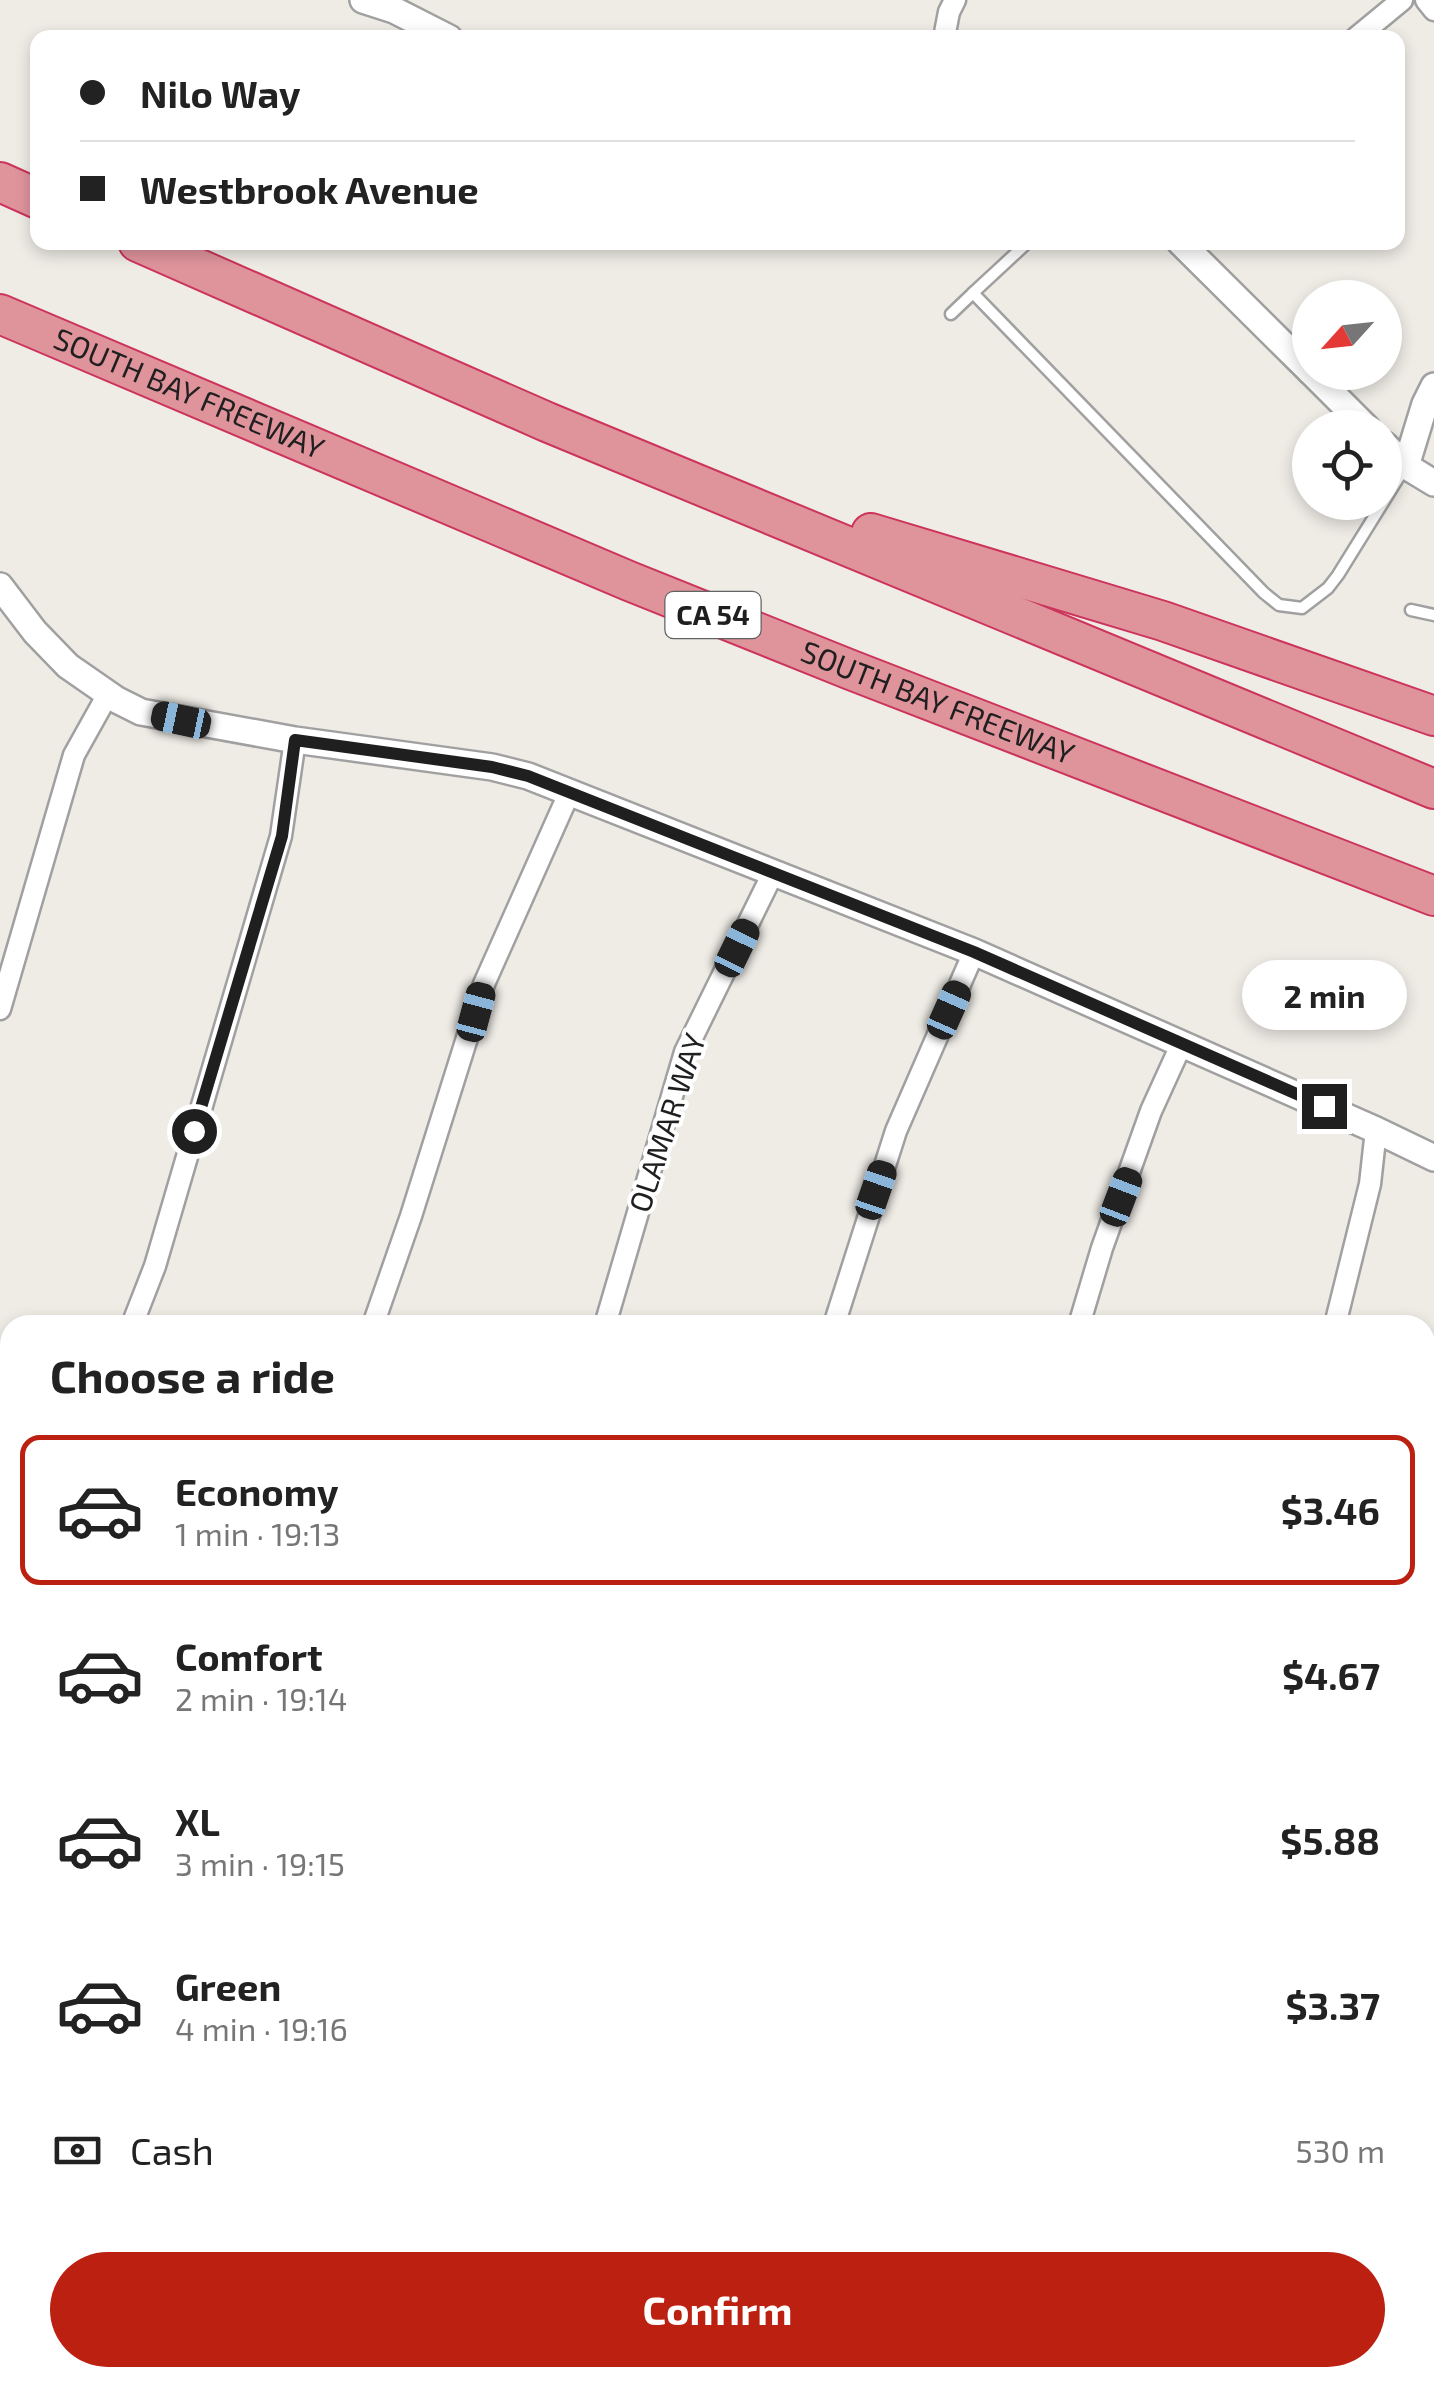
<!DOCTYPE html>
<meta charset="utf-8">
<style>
:root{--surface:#fff;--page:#f2f2f2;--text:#222;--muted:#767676;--line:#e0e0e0;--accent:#bc2011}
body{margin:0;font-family:"Exo 2",sans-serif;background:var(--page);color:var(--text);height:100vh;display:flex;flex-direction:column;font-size:38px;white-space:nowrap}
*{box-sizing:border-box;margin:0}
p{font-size:32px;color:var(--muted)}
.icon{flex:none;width:55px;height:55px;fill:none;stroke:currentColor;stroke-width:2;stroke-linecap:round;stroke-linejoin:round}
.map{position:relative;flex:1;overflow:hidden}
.details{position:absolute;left:0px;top:1315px;width:1435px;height:1072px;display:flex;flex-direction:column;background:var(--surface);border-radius:30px 30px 0 0;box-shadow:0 5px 15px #0003}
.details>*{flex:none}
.guide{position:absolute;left:30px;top:30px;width:1375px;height:220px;border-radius:20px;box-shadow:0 5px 15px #0003;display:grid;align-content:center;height:220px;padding:0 50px;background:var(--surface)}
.needle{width:65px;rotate:243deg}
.fabs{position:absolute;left:1292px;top:280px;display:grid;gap:20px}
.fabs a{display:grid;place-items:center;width:110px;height:110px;border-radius:50%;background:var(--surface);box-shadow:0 5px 15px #0003;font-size:50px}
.end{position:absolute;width:45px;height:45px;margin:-22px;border:12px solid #1f1f1f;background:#fff;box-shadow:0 0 0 5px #fff}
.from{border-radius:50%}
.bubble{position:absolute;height:70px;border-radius:35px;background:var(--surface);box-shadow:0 5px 15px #0003;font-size:32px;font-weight:700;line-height:70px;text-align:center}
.car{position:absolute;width:30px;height:60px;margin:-30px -15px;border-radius:12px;box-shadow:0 0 8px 2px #0007;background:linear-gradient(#222 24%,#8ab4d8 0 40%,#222 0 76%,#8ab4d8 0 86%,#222 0)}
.guide b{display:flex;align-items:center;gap:35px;height:95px;font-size:38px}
.guide b+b{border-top:2px solid var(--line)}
.guide i{width:25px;height:25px;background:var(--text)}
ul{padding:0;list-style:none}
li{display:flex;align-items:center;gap:30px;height:150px;margin:0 20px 15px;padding:0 30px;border:5px solid transparent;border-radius:20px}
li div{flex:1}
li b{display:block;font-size:38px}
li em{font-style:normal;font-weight:700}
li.active{border-color:var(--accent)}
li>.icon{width:90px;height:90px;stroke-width:1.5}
h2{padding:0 50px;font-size:45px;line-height:120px}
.pay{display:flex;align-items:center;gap:25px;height:110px;padding:0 50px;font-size:38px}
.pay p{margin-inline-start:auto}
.action{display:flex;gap:20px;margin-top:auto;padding:20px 50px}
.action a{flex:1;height:115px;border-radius:60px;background:var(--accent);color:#fff;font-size:40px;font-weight:700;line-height:115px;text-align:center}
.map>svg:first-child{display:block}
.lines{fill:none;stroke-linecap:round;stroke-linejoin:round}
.service-casing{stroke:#a0a0a0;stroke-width:15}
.minor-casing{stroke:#a0a0a0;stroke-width:25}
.tertiary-casing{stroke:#a0a0a0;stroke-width:30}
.motorway-casing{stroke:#cc345b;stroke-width:42}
.service{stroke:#fff;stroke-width:10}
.minor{stroke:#fff;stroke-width:20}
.tertiary{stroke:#fff;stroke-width:25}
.motorway{stroke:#df949c;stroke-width:38}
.route{stroke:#1f1f1f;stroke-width:12}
.labels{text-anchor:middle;stroke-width:8;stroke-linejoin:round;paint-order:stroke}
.shield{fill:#fff;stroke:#626262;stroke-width:2.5}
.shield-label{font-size:28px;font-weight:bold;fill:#1f1f1f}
.street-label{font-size:30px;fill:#1f1f1f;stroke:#fff}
</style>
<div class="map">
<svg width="1434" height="2387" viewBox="0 0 1434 2387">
<rect width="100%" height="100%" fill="#efece6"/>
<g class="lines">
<defs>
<g id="service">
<path d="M1028 242 973 293 1264 593 1279 605 1302 608 1328 588 1338 575 1405 467"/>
<path d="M951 314 973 293"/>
<path d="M1411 610 1434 615"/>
</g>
<g id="minor">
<path d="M1426 0 1434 10"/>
<path d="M944 38 949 12 955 0"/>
<path d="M1356 38 1402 0"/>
<path d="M0 1009 74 755 108 694"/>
<path d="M132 1325 155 1266 281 836 295 740"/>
<path d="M373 1325 411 1216 484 984 570 791"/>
<path d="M605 1325 685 1052 773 873"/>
<path d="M834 1325 896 1131 974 952"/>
<path d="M1079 1325 1102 1248 1151 1111 1182 1043"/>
<path d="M1335 1325 1370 1184 1376 1130"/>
<path d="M0 1541 10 1539"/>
<path d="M0 1862 10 1860"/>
<path d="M1425 1923 1434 1885"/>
<path d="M871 2378V2387"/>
<path d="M65 2387 80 2378"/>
<path d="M1125 2387V2378"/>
<path d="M1357 2387 1358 2378"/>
</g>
<g id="tertiary">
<path d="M363 0 394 10 449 38"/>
<path d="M1180 242 1310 371"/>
<path d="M1311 372 1367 428"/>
<path d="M1385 445 1406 466 1434 483"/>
<path d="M1406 466 1425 404 1434 386"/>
<path d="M0 586 35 632 68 666 117 700 141 712 295 740 492 767 528 776 974 952 1376 1130 1434 1158"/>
<path d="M1425 2141 1434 2143"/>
<path d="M0 2171 10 2168"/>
</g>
<g id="motorway">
<path d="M0 182 38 199"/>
<path d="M138 242 547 422 1434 789"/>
<path id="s1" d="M0 314 629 581 851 670 1434 896"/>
<path d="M871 533 1163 621 1434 716"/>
</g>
</defs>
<use href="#service" class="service-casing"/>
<use href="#minor" class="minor-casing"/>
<use href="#tertiary" class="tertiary-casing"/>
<use href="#motorway" class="motorway-casing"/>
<use href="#service" class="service"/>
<use href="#minor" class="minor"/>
<use href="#tertiary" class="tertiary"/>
<use href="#motorway" class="motorway"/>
</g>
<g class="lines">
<path class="route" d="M194 1131 282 836 295 740 492 767 528 776 974 952 1324 1106"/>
</g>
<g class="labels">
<rect class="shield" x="665.5" y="592" width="95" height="46" rx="8"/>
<g class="shield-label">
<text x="713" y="625">CA 54</text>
</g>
<g class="street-label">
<text dy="10" stroke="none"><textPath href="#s1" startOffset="205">SOUTH BAY FREEWAY</textPath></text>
<text dy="10" stroke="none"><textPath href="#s1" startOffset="1015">SOUTH BAY FREEWAY</textPath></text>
<text transform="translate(668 1123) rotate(-72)" y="10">OLAMAR WAY</text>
</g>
</g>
</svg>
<div class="fabs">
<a><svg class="needle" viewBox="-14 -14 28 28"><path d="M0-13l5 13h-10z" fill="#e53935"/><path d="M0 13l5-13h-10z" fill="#767676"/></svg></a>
<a><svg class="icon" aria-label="locate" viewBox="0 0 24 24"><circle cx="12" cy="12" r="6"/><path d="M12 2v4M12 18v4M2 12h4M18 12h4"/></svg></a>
</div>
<i class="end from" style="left:194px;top:1131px"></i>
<i class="end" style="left:1324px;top:1106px"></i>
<div class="bubble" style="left:1242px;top:960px;width:165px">2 min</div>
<i class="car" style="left:181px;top:720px;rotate:282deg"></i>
<i class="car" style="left:737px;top:948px;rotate:26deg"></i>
<i class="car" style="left:949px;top:1010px;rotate:24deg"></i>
<i class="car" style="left:476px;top:1012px;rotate:15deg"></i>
<i class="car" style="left:876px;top:1190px;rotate:19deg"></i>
<i class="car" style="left:1121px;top:1197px;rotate:21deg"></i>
<div class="guide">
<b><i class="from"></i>Nilo Way</b>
<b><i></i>Westbrook Avenue</b>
</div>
<section class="details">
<h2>Choose a ride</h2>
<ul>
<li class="active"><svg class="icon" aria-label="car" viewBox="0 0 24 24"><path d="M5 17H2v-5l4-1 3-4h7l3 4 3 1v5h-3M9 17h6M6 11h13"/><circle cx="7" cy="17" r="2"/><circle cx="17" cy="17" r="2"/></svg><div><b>Economy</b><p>1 min · 19:13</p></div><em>$3.46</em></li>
<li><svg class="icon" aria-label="car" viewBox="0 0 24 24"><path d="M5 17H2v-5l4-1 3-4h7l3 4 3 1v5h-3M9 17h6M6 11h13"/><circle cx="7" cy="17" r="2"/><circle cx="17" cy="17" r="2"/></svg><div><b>Comfort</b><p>2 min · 19:14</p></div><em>$4.67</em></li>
<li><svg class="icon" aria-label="car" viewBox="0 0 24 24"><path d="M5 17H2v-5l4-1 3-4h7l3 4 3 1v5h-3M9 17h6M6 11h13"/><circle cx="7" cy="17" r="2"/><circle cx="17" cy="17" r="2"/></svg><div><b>XL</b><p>3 min · 19:15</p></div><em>$5.88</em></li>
<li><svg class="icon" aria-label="car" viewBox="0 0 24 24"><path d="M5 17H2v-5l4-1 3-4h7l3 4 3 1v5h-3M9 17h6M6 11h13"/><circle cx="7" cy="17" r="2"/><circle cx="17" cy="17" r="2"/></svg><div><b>Green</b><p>4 min · 19:16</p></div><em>$3.37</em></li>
</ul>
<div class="pay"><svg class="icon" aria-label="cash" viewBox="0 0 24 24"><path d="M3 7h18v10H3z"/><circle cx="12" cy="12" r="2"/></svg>Cash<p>530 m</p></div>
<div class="action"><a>Confirm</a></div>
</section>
</div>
